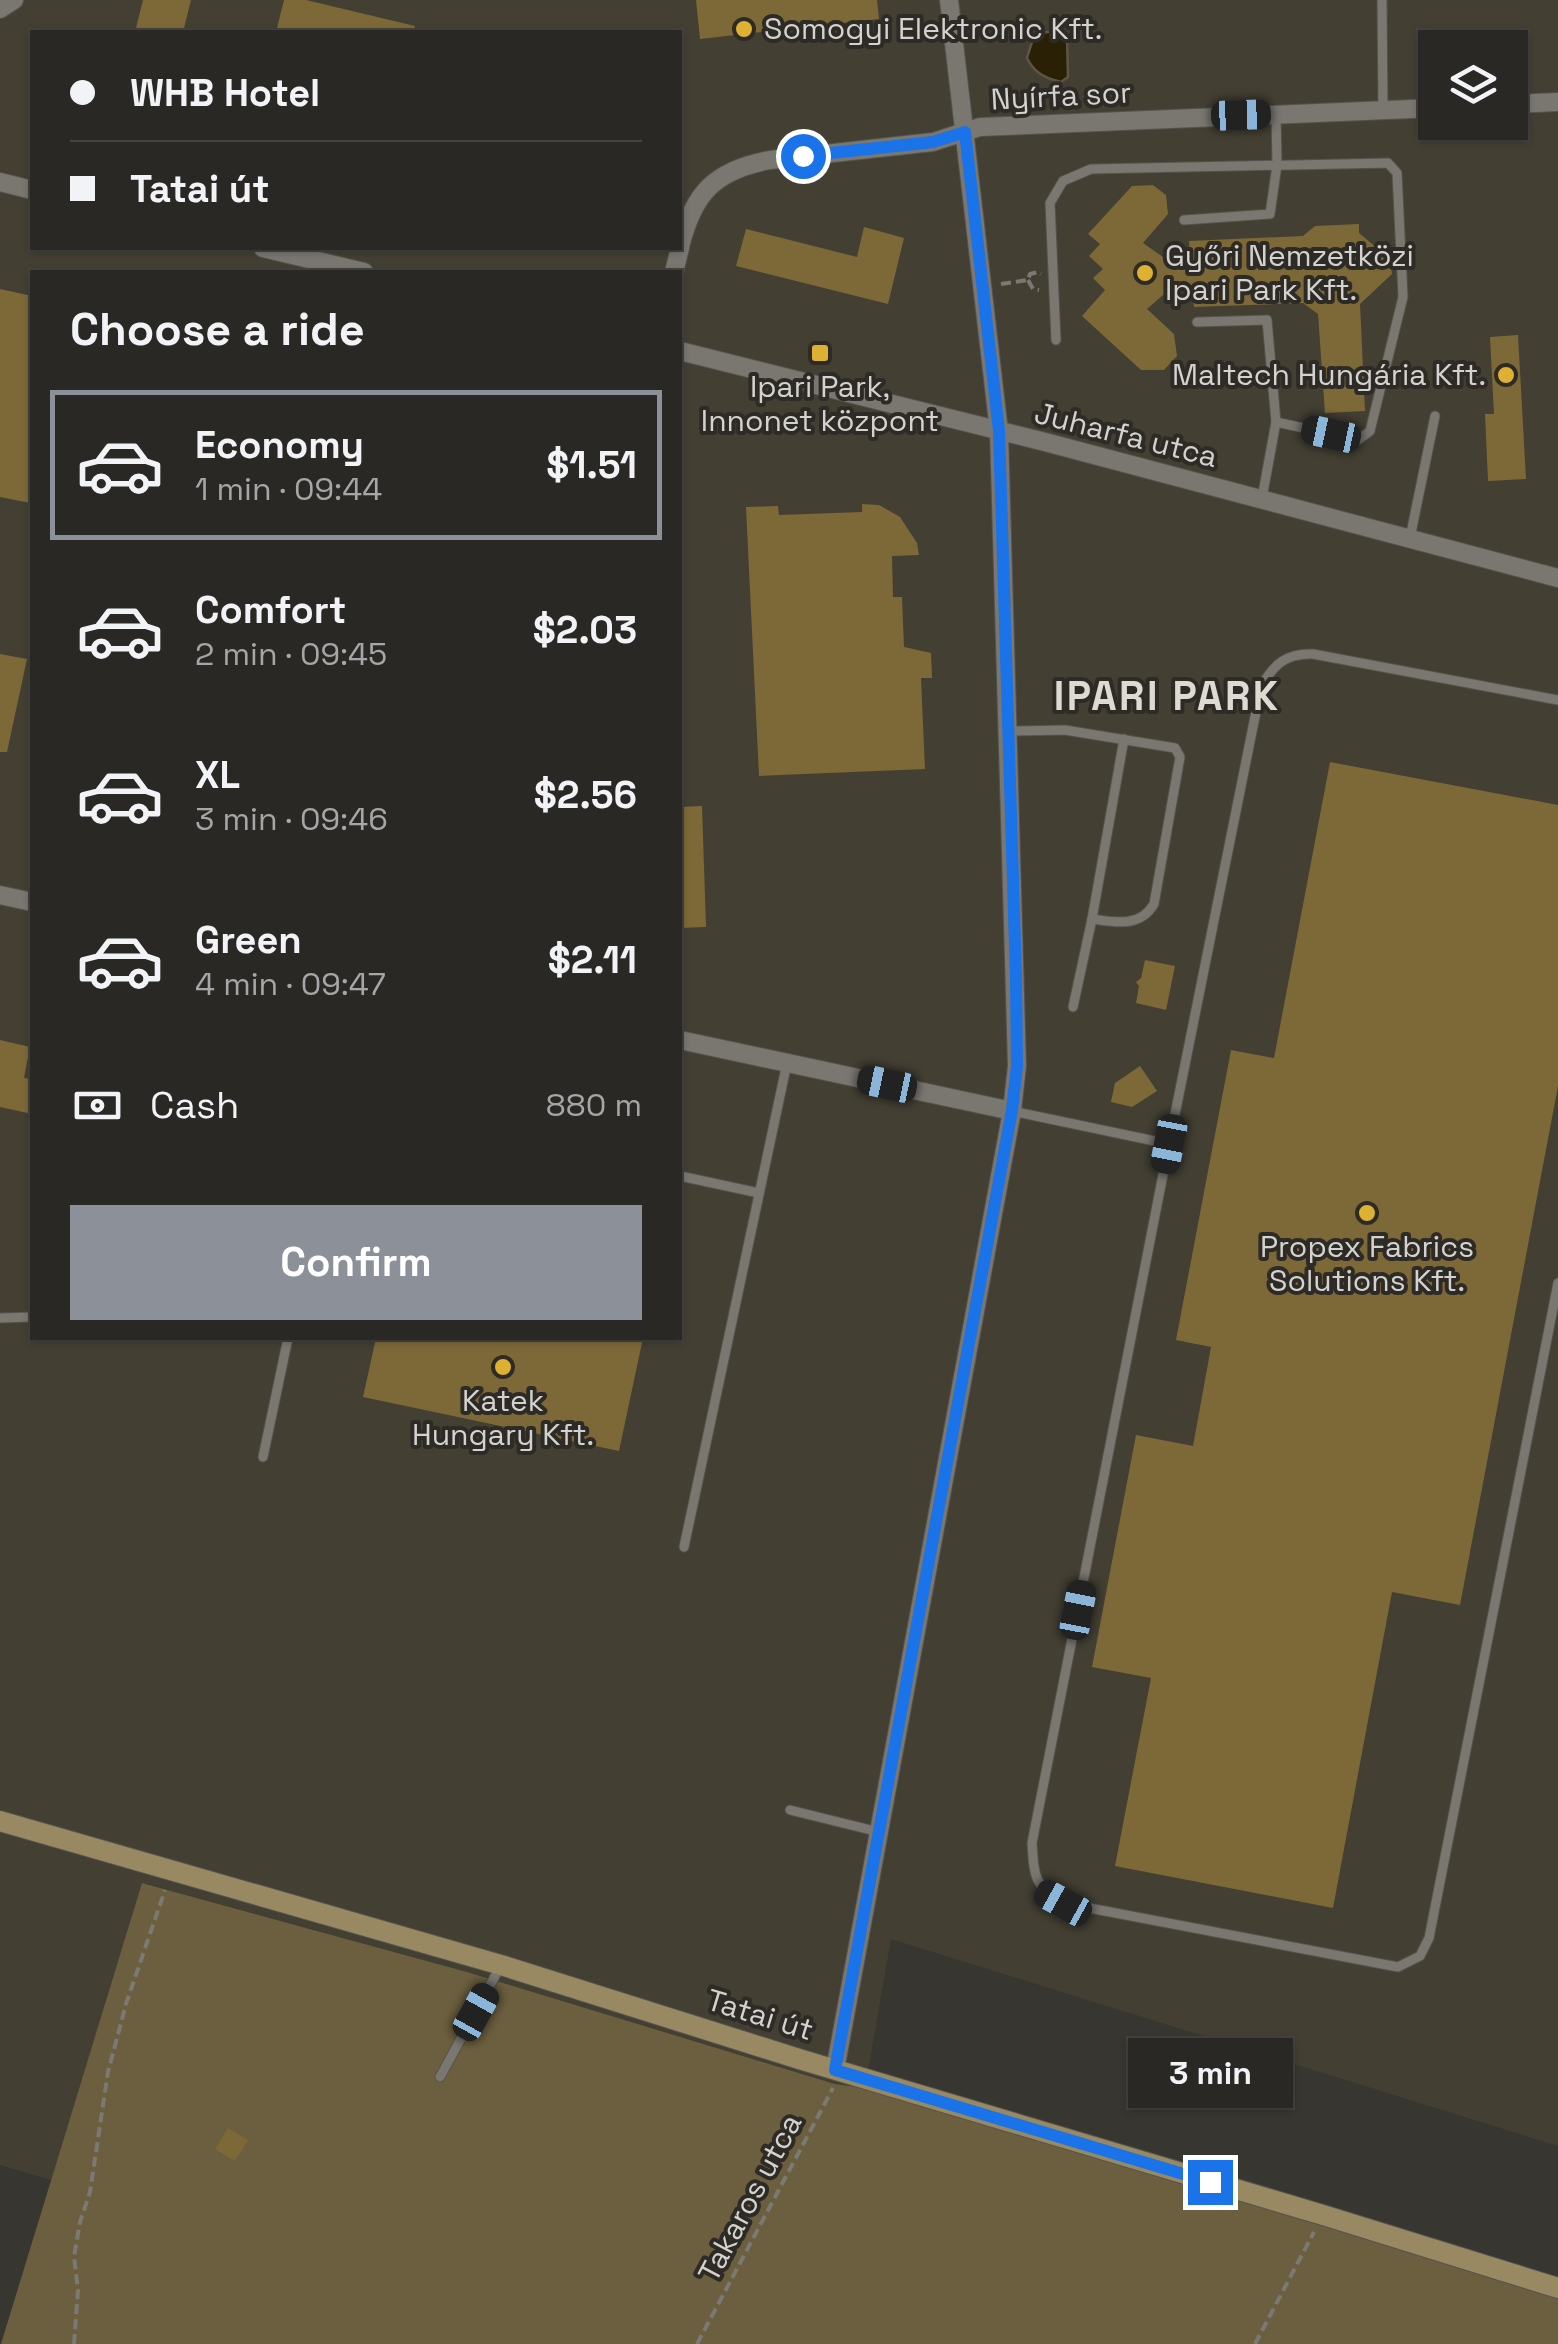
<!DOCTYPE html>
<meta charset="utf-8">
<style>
:root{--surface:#2a2824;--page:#363431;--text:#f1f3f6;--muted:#a5a6a6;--line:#464441;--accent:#8c9099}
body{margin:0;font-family:"Space Grotesk",sans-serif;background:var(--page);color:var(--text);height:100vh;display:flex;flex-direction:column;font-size:38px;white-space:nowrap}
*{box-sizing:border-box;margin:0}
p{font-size:32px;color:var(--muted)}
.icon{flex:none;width:55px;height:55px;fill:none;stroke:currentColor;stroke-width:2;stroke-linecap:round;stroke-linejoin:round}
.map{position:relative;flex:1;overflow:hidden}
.drawer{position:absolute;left:30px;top:270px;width:652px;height:1070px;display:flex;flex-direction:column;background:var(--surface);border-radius:0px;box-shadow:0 2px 8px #0004,0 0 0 2px var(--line)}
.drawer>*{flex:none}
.guide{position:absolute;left:30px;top:30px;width:652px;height:220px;border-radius:0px;box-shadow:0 2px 8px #0004,0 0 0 2px var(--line);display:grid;align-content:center;height:220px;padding:0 40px;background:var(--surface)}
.fabs{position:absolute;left:1418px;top:30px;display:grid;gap:20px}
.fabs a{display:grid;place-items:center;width:110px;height:110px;border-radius:0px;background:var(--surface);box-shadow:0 2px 8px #0004,0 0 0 2px var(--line);font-size:50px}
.end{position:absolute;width:45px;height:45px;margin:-22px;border:12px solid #1a73e8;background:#fff;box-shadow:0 0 0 5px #fff}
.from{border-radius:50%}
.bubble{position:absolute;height:70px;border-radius:0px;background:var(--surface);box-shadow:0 2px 8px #0004,0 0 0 2px var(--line);font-size:32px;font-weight:700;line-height:70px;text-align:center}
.car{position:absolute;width:30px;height:60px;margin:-30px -15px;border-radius:12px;box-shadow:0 0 8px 2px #0007;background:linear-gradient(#222 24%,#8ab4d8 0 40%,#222 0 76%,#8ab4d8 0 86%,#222 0)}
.guide b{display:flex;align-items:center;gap:35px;height:95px;font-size:38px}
.guide b+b{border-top:2px solid var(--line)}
.guide i{width:25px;height:25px;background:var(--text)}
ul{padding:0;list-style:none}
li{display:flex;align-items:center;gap:30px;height:150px;margin:0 20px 15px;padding:0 20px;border:5px solid transparent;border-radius:0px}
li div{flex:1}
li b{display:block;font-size:38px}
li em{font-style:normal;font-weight:700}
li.on{border-color:var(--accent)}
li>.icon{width:90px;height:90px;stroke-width:1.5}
h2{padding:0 40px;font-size:45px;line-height:120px}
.pay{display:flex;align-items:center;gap:25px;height:110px;padding:0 40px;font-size:38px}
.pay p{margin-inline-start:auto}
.cta{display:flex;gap:20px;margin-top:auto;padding:20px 40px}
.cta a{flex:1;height:115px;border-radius:0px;background:var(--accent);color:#fff;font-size:40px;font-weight:700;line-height:115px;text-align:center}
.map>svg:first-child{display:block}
.built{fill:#433f33;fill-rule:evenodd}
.green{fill:#6c5f3f}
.water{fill:#2a2006;stroke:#5d5542;stroke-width:2.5}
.building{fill:#7d6938}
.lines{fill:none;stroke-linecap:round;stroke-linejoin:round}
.lane-casing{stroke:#55534f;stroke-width:11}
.street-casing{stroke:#55534f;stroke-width:20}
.secondary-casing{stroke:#55534f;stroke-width:22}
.path{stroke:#7a7974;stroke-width:4;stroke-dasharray:10 5;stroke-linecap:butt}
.lane{stroke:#7a7771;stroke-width:9}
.street{stroke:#7a7771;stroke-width:18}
.secondary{stroke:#988962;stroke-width:20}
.route{stroke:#1a73e8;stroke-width:12}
.poi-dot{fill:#deb133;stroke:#2e2b26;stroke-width:4}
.labels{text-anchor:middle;stroke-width:8;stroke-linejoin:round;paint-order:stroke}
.poi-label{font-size:30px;fill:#d3d2ce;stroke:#2e2b26}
.street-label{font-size:30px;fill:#d3d2ce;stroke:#2e2b26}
.district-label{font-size:40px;font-weight:bold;letter-spacing:2.5px;fill:#dddad2;stroke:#2e2b26}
</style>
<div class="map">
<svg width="1558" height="2344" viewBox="0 0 1558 2344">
<rect width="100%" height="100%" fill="#383630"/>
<path class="built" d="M0 0H1558V2146L891 1939 865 2088 835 2084 467 1972 143 1883 51 2180 0 2165ZM32 32H680V248H32ZM1435 48H1510V122H1435ZM32 272H680V1338H32Z"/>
<path class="green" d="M142 1883 467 1972 835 2084 865 2088 1558 2293V2344H1Z"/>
<path class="water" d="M1057 31 1067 37 1068 77 1061 82C1045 78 1034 73 1027 58L1032 42 1041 33Z"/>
<g class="building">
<path d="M143 0H191L183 32H135Z"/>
<path d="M284 0H306L415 26 414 32H276Z"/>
<path d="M696 0H877L879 19 700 39Z"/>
<path d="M1153 185 1166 195 1168 214 1143 243 1167 260H1190L1189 241 1303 236 1315 226 1359 224V233L1390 259 1392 274 1360 304 1365 411 1325 413 1318 314 1303 303 1194 307 1192 287 1171 288 1147 309 1174 334 1177 356 1164 370H1141L1082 316 1105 290 1093 278 1103 269 1089 256 1100 244 1088 234 1132 186Z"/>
<path d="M864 227 904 238 888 304 736 266 746 229 857 257Z"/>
<path d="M0 289 32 296V490L30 503 0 497Z"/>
<path d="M1518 335 1526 479 1488 481 1485 414H1494L1490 337Z"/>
<path d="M862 504 879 505 900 517 917 543 919 555 892 556 893 597H902L904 647 931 653 932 678H921L925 769 759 776 746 507 778 506 779 515 862 512Z"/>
<path d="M0 654 27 659 7 752H0Z"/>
<path d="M1330 762 1558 805V1086L1460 1605 1392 1592 1333 1908 1115 1866 1151 1678 1092 1667 1136 1435 1193 1446 1211 1347 1176 1340 1231 1050 1274 1058Z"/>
<path d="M702 806 706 927 680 928V807Z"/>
<path d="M1145 960 1175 966 1166 1010 1136 1003 1139 986 1136 982 1141 978Z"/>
<path d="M0 1040 30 1047 24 1078 32 1079V1114L0 1107Z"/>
<path d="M1140 1066 1157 1091 1132 1107 1111 1102 1115 1083Z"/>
<path d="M376 1338H643L619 1451 363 1397Z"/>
<path d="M228 2128 248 2140 235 2161 215 2149Z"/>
</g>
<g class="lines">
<defs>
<g id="lane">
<path d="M1382 0 1383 110"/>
<path d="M1184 220 1270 214 1277 165 1276 114"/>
<path d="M1197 322 1267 320 1276 422 1262 498"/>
<path d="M1056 340 1050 203 1063 181 1091 169 1388 163 1397 173 1403 297 1370 431 1358 440 1276 422"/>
<path d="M1410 538 1435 416"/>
<path d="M1010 731 1065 730 1175 748 1180 757 1154 904C1140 928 1115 922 1092 919L1124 739"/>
<path d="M1073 1007 1092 919"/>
<path d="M1012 1111 1169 1144 1261 687C1274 664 1286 653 1313 654L1558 700"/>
<path d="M1169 1144 1032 1843C1034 1875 1034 1887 1063 1903L1398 1967 1420 1956 1429 1938 1558 1283"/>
<path d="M680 1176 759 1193"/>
<path d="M0 1318 32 1317"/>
<path d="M263 1457 288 1338"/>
<path d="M684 1547 787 1063"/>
<path d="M790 1810 879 1832"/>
<path d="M440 2077 500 1967"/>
</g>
<g id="street">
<path d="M0 9 14 0"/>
<path d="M1510 104 1558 102"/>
<path d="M0 182 32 190"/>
<path d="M680 247C693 193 715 170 770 160L933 142 980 127 1435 108"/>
<path d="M263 248 364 272"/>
<path d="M674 272 680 248"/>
<path d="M680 351 1045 442 1558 578"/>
<path d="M0 895 32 902"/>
<path d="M680 1040 1012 1111"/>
<path d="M835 2070 1012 1111 1017 1066 999 431 949 0"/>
</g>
<path id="secondary" d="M0 1821 501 1965 799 2059 1323 2215 1558 2288"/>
</defs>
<use href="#lane" class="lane-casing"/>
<use href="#street" class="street-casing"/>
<use href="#secondary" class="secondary-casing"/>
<g class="path">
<path d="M1028 280 1033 289 1039 290"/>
<path d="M1001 284 1028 280 1030 274 1038 272 1041 274"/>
<path d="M74 2344 78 2290 74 2257 80 2222 90 2192 108 2072 126 2004 165 1890"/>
<path d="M697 2344 833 2088"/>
<path d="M1255 2344 1314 2232"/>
</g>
<use href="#lane" class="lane"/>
<use href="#street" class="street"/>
<use href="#secondary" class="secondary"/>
</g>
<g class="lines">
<path class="route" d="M803 156 933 142 965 132 999 431 1016 977 1017 1066 1012 1110 835 2070 1210 2182"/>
</g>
<g class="poi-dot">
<circle cx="744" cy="29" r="10"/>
<circle cx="1145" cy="273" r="10"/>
<rect x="810" y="343" width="20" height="20" rx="5"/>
<circle cx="1506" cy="375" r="10"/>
<circle cx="1367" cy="1213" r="10"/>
<circle cx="503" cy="1367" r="10"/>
</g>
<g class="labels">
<g class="poi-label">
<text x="764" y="39" text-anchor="start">Somogyi Elektronic Kft.</text>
<text x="1165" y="266" text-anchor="start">Győri Nemzetközi<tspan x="1165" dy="34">Ipari Park Kft.</tspan></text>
<text x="1486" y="385" text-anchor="end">Maltech Hungária Kft.</text>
<text x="820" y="397">Ipari Park,<tspan x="820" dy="34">Innonet központ</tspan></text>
<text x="1367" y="1257">Propex Fabrics<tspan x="1367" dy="34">Solutions Kft.</tspan></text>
<text x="503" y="1411">Katek<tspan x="503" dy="34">Hungary Kft.</tspan></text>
</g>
<g class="street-label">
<text transform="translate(1061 96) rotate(-3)" y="10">Nyírfa sor</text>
<text transform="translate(1126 435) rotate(14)" y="10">Juharfa utca</text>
<text transform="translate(760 2015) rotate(17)" y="10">Tatai út</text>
<text transform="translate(750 2198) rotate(-62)" y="10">Takaros utca</text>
</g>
<g class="district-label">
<text x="1167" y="710">IPARI PARK</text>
</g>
</g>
</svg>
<div class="fabs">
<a><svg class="icon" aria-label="layers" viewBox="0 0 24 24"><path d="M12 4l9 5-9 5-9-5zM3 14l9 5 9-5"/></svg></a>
</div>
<i class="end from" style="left:803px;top:156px"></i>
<i class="end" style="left:1210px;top:2182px"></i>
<div class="bubble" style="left:1128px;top:2038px;width:165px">3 min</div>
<i class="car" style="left:1241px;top:115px;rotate:88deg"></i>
<i class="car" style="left:1331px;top:434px;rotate:282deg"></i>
<i class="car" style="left:887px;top:1084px;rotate:282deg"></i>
<i class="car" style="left:1169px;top:1144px;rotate:191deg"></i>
<i class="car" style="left:1078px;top:1610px;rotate:11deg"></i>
<i class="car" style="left:1063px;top:1903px;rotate:299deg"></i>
<i class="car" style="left:476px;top:2012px;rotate:29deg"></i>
<div class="guide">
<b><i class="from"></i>WHB Hotel</b>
<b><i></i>Tatai út</b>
</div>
<section class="drawer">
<h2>Choose a ride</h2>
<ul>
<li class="on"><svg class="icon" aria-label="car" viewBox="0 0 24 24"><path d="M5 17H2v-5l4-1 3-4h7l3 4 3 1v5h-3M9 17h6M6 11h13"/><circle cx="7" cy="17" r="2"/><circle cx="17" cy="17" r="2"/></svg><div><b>Economy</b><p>1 min · 09:44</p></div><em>$1.51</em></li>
<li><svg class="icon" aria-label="car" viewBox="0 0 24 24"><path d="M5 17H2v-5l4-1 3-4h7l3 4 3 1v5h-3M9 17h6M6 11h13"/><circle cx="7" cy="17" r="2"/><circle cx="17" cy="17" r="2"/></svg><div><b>Comfort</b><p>2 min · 09:45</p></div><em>$2.03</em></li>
<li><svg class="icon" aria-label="car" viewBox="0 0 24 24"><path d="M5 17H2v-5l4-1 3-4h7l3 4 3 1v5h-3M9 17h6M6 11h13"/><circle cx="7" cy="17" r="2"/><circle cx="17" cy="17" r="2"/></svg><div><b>XL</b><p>3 min · 09:46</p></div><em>$2.56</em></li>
<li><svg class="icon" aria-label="car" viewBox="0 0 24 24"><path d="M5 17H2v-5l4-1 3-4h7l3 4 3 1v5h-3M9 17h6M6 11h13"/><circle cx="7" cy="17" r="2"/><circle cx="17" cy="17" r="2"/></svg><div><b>Green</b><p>4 min · 09:47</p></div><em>$2.11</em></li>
</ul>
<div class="pay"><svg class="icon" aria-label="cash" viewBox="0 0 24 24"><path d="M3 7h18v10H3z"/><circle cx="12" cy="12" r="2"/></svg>Cash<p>880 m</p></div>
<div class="cta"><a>Confirm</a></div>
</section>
</div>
